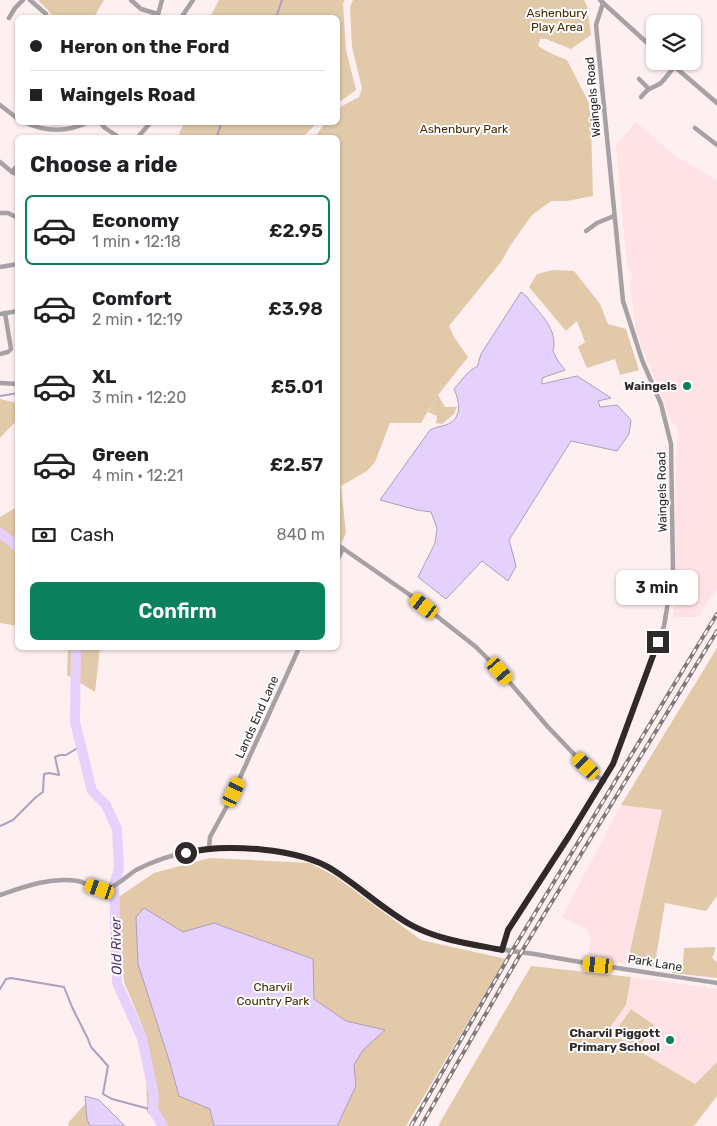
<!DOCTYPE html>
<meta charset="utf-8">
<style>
:root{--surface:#fff;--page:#f2f2f2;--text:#202124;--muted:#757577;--line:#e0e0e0;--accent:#0b805d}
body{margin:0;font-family:Rubik,sans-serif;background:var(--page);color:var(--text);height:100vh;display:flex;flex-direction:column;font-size:19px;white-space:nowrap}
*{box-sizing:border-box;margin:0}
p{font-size:16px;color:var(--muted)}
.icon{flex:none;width:28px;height:28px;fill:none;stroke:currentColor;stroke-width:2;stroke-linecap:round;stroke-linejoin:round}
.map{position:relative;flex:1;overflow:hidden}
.panel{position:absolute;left:15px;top:135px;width:325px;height:515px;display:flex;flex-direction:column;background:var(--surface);border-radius:8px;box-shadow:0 1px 4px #0004}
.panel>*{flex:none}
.hud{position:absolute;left:15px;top:15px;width:325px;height:110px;border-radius:8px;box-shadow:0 1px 4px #0004;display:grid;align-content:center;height:110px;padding:0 15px;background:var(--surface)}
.tools{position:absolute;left:646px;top:15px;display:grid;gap:10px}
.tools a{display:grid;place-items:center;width:55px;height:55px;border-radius:8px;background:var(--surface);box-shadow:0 1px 4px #0004;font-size:25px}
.end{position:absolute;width:22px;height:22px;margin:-11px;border:6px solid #302829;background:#fff;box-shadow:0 0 0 2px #fff}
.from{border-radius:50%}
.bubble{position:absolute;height:35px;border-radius:8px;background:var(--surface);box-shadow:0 1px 4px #0004;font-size:16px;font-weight:600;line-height:35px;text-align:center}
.car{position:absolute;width:15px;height:30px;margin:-15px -8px;border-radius:6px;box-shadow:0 0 4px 1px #0007;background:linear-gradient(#f5c518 24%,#345 0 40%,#f5c518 0 76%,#345 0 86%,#f5c518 0)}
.hud b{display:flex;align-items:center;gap:18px;height:48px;font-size:19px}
.hud b+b{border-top:1px solid var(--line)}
.hud i{width:12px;height:12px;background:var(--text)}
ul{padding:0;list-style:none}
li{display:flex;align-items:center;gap:15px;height:70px;margin:0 10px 8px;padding:0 5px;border:2px solid transparent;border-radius:8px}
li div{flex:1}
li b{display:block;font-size:19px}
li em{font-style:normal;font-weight:600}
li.active{border-color:var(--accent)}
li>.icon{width:45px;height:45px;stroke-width:1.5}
h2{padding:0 15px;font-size:22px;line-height:60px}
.pay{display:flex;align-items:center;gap:12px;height:55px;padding:0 15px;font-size:19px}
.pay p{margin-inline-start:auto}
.cta{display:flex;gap:10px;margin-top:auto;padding:10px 15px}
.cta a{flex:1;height:58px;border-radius:8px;background:var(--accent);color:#fff;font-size:20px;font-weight:600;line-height:58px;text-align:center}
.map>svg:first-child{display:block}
.built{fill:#fee2e5}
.green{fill:#e2c9aa}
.water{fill:#e6d0fc;stroke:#af9ebd}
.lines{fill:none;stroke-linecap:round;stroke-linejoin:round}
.stream{stroke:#af9ebd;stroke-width:2}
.river{stroke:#e6d0fc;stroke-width:10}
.minor{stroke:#a7a0a4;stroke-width:4.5}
.rail-casing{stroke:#837879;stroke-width:4}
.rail{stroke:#fff;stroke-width:2;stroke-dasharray:5.5;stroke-linecap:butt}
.route{stroke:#302829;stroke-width:6}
.poi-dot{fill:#0b805d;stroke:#fff;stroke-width:2}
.labels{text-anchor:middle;stroke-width:4;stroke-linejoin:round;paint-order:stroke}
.park-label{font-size:12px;fill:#432900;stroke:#fff}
.street-label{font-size:12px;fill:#302829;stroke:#fff}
.poi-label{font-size:12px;font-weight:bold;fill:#302829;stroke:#fff;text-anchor:end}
.water-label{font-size:14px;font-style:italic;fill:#553271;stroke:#fff}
</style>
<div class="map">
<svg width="717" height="1126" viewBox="0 0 717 1126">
<rect width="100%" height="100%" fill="#feeff0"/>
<g class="built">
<path d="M636 122 676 157 717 180V588L698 617H674L676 460 678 429 672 422 636 332 630 286 632 274 627 266 616 145Z"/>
<path d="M621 805 662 810 630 951 629 958 642 962V966L588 960 591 938 586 929 562 917Z"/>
<path d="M631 977 717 989V1062L695 1084 639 1051 608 1030 626 1005Z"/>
</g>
<g class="green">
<path d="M38 0H104L94 17 55 18Z"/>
<path d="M219 0H345L343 3 346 50 356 90 338 103V18L210 17Z"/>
<path d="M353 0H584L587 6 591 35 571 49 546 39H540L538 46 552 54 567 60 589 103 591 123 593 196 567 201H551L532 215 510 246 501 262 449 326 454 337 468 357 438 395 445 407H457L454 414 442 424 436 423 437 416 428 412 437 396 421 423H390L375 462 367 471 341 486 346 533 339 549 338 138H314L325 123 338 122V111L342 106 359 97 362 88 352 47 350 7Z"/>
<path d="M184 122H317V123L303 137H178Z"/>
<path d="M553 270 574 271 600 304 608 324 626 329 639 370 620 375 615 359 587 368 578 347 585 342 577 321 566 331 529 287 537 274Z"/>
<path d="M0 399 17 403 18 419 0 438Z"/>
<path d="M17 507V626L0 623V517Z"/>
<path d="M68 648H100L95 692 67 675Z"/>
<path d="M717 648V896L706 911 665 903 654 969 642 966V962L629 958 630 951 662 810 621 805Z"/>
<path d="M210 858 310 863 336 877 421 940 506 959 406 1126H160L147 1112 146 1035 124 982 117 898 154 873Z"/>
<path d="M715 947V951L712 958 717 962V978L672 973C674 968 678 965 683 964L684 948Z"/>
<path d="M531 966 631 977 626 1005 608 1030 639 1051 695 1084 717 1062V1096L694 1126H438Z"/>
<path d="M631 1009 654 1025 638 1049 615 1032Z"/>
<path d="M86 1103 87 1119 90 1126H69L68 1123Z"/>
</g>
<g class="water">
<path d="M521 292 526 296C538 312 559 329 553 351L558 361 565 370 542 378V384L577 376 611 398 598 401 600 407 617 405 631 420 629 434 617 451 571 441 509 540 516 566 508 581 482 561 446 599 418 577 435 543 437 528 431 512 417 510 380 500 430 430C434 428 438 427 442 426 462 422 461 404 454 389 461 382 467 370 477 367L481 354Z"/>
<path d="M144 908 183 932 214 923 313 959 314 999 346 1021 385 1030 363 1050 354 1065 356 1086 337 1126H214L210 1109 179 1096 169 1060 138 964 136 917Z"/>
<path d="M85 1096 99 1100 125 1126H90L87 1119Z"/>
</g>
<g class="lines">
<g class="stream">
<path d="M276 18 282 0"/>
<path d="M216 138 222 122"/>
<path d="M0 396 18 393"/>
<path d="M0 826 13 820 36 797 43 792 44 774 49 773 59 775 55 757 60 755H66L81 746"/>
<path d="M0 989 6 979 11 978 64 987 72 1007 88 1039 91 1047 108 1066 103 1094 112 1099 153 1110"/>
</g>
<g class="river">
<path d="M0 533 18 547"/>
<path d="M76 648 75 722 92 791 106 805 117 829 119 868 114 885 117 983 142 1038 154 1095 153 1110 163 1126"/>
</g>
<g class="minor">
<path d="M30 0 46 14"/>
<path d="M131 0 141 9 158 14"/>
<path d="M600 0 655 50"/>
<path d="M9 18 15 8 23 0"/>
<path d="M157 18 162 0"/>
<path d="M181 18 193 0"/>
<path d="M668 61 717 103"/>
<path d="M639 79 648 88"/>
<path d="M641 97C649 87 651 89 661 83 666 78 670 72 674 67"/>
<path d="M0 105 18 119"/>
<path d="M24 122C45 132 68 132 89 122"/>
<path d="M100 122 105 128 120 138"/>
<path d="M695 128 717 145"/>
<path d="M137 138 151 122"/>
<path d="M0 162 12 172"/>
<path d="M15 168 12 172 18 175"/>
<path d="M0 213H8L18 218"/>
<path d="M586 231 597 223 614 216"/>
<path d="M0 267 18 264"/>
<path d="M0 314 18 311"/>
<path d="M0 354 8 352 11 349 5 313"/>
<path d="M0 383 18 384"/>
<path d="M338 545 410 595 476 647 500 671 548 727 594 775 604 781"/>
<path d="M338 559 343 548"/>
<path d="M209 848 210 837 227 806 299 648"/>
<path d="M0 895C26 886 50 877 78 881 87 883 97 891 107 889 117 886 127 876 136 870 155 860 179 853 200 849 235 844 300 851 331 868 350 880 367 897 385 909 403 921 423 931 443 937 475 947 508 950 540 955 599 966 658 974 717 983"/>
<path d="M502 950 508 930 569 836 613 764 664 626 673 572 671 444 661 404 642 360 623 301 596 25 603 3"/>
</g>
<defs>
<g id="rail">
<path d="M411 1126 515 946 717 614"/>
<path d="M421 1126 525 946 717 631"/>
</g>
</defs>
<use href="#rail" class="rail-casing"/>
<use href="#rail" class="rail"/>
</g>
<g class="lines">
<path class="route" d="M186 853C225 843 299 848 333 870 360 887 383 909 411 925 438 940 471 944 502 950L508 930 569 836 613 764 658 642"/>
</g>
<g class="poi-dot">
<circle cx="687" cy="386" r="5"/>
<circle cx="670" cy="1040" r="5"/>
</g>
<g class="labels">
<g class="park-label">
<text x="557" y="17">Ashenbury<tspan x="557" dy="14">Play Area</tspan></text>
<text x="464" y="133">Ashenbury Park</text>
<text x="273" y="991">Charvil<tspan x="273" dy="14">Country Park</tspan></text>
</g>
<g class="street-label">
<text transform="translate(593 97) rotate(-95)" y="4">Waingels Road</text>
<text transform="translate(662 492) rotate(-91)" y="4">Waingels Road</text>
<text transform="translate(257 717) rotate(-66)" y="4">Lands End Lane</text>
<text transform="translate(655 963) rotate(9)" y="4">Park Lane</text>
</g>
<g class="poi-label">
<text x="677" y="390">Waingels</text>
<text x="660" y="1037">Charvil Piggott<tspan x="660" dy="14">Primary School</tspan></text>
</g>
<g class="water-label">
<text transform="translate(116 946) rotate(-91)" y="5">Old River</text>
</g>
</g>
</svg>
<div class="tools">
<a><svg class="icon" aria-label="layers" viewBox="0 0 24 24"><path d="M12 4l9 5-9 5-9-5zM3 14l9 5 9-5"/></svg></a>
</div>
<i class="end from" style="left:186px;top:853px"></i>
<i class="end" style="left:658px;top:642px"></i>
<div class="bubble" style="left:616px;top:570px;width:82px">3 min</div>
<i class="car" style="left:424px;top:606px;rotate:308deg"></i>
<i class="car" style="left:500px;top:671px;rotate:139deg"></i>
<i class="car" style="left:586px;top:766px;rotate:315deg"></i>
<i class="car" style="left:234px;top:792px;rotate:25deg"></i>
<i class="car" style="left:100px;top:889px;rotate:289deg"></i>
<i class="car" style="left:598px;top:965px;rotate:276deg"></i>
<div class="hud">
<b><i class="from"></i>Heron on the Ford</b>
<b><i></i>Waingels Road</b>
</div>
<section class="panel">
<h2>Choose a ride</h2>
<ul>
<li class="active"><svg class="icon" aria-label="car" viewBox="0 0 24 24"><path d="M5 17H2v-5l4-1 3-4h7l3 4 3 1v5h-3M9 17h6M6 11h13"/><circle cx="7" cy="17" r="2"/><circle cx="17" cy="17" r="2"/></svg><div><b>Economy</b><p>1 min · 12:18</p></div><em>£2.95</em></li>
<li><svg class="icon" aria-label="car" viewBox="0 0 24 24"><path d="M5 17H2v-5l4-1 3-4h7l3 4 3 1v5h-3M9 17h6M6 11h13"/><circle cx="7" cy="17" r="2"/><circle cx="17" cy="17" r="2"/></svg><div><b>Comfort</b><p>2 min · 12:19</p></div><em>£3.98</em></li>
<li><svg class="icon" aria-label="car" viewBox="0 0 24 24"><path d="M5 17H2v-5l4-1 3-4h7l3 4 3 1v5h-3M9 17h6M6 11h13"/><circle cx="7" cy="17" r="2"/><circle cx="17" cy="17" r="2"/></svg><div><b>XL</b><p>3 min · 12:20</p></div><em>£5.01</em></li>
<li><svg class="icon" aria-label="car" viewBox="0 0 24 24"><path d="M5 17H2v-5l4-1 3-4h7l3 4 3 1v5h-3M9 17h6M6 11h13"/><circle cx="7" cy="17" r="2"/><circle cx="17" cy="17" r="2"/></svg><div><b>Green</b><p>4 min · 12:21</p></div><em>£2.57</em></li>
</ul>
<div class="pay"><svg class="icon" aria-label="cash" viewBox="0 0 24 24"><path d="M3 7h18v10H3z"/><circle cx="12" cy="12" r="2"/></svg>Cash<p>840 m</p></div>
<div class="cta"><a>Confirm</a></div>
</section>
</div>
